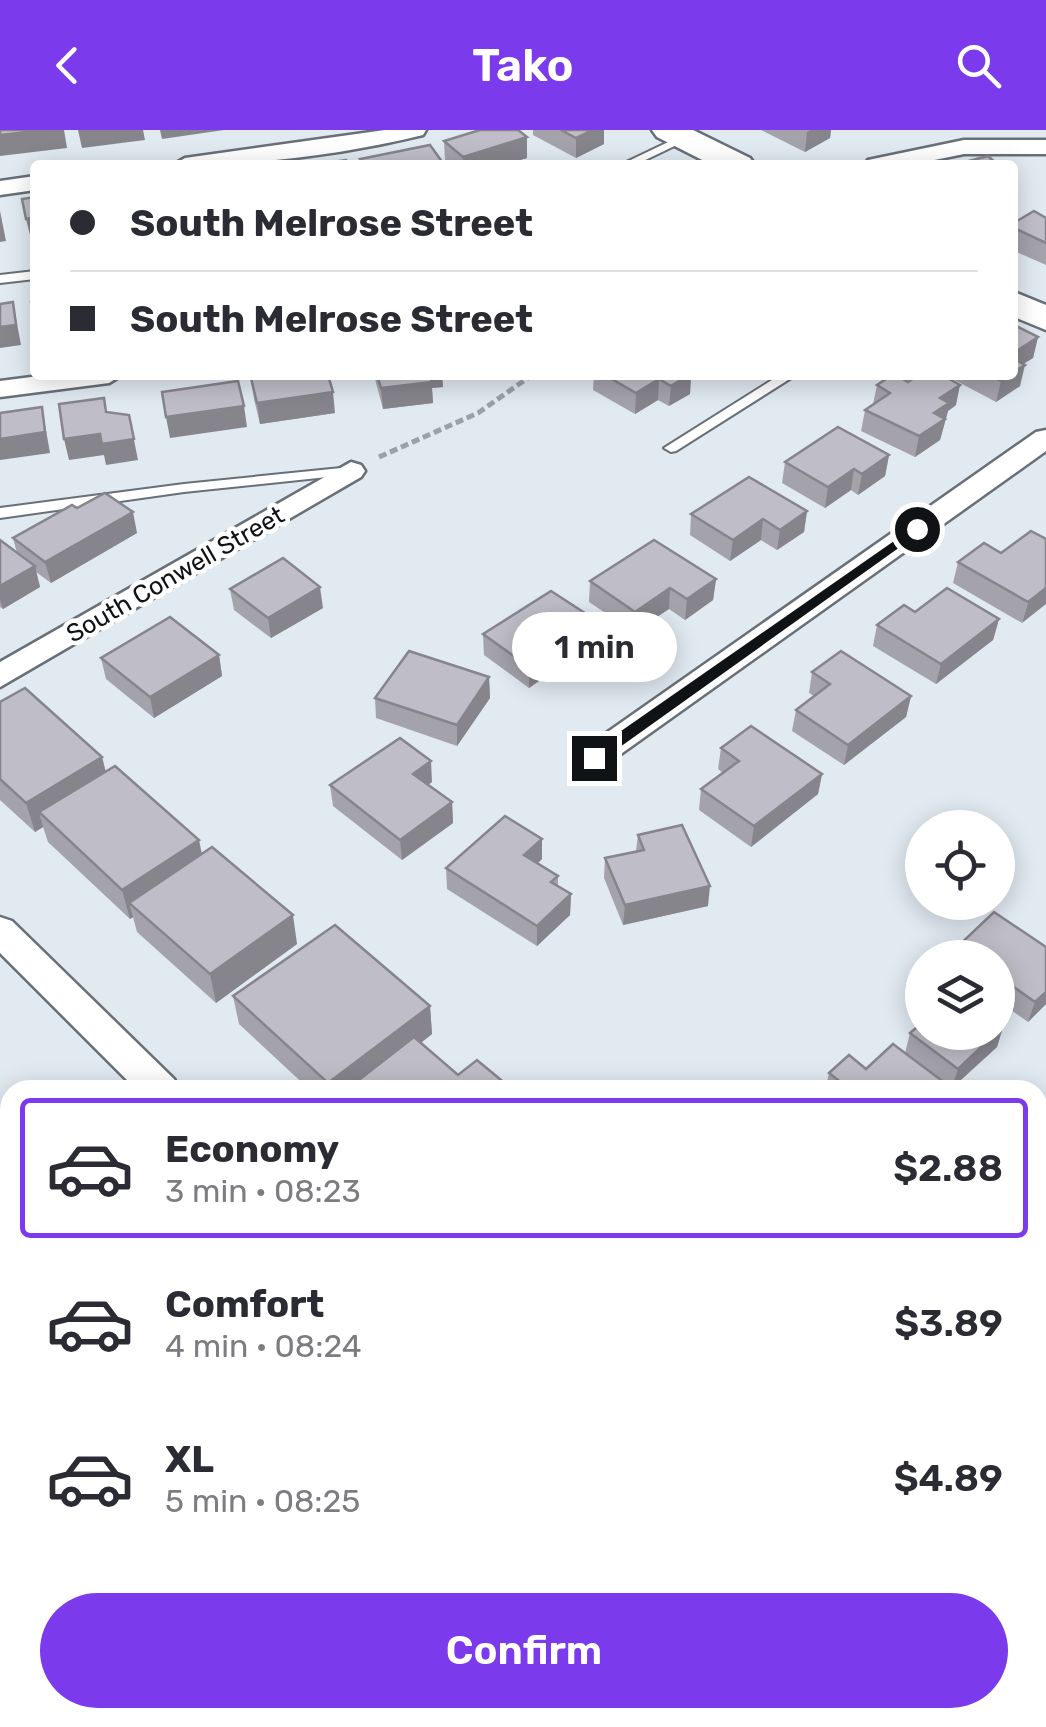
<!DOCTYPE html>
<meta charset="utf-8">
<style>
:root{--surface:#fff;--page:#f7f7f7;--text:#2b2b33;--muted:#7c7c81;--line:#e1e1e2;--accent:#7c3aed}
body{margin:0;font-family:Rubik,sans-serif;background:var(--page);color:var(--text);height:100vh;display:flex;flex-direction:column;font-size:38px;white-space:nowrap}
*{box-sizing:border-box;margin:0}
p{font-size:32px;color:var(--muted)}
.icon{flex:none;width:55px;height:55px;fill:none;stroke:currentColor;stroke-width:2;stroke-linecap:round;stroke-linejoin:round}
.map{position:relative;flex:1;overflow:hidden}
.details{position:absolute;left:0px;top:950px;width:1048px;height:648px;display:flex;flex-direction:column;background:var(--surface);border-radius:30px 30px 0 0;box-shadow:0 5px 25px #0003}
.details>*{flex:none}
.hud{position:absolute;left:30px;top:30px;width:988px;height:220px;border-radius:10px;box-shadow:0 5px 25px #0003;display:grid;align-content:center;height:220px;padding:0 40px;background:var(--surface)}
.fabs{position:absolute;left:905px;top:680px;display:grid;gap:20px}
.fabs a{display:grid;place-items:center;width:110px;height:110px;border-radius:50%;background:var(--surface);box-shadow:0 5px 25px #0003;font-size:50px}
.end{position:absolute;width:45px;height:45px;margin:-22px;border:12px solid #101316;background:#fff;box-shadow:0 0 0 5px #fff}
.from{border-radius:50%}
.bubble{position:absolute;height:70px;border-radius:35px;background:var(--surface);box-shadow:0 5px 25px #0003;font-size:32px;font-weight:600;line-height:70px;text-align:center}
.hud b{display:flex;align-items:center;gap:35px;height:95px;font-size:38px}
.hud b+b{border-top:2px solid var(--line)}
.hud i{width:25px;height:25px;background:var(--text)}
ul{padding:18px 0 0;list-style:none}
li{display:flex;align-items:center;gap:30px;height:140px;margin:0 20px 15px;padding:0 20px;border:5px solid transparent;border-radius:10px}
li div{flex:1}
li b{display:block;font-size:38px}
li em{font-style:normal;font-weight:600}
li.current{border-color:var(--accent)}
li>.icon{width:90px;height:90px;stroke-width:1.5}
.action{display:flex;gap:20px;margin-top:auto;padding:20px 40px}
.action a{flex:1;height:115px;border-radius:60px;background:var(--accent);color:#fff;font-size:40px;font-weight:600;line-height:115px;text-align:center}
header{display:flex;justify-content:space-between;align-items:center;height:130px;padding:0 40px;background:var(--accent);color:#fff;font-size:45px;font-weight:600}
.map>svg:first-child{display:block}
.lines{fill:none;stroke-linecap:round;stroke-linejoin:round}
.lane-casing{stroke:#686f77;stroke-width:4}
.street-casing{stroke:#686f77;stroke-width:5}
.secondary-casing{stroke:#686f77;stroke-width:5}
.path{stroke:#9ba1a7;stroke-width:5;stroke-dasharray:8 4;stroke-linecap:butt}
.lane{fill:#fff;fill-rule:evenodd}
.street{fill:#fff;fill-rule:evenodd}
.secondary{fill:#fff;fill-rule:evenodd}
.wall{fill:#a4a3ac}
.shaded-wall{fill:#86858c}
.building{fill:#bfbec8;stroke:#86858c;stroke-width:2.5}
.route{fill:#101316}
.labels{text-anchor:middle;stroke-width:9;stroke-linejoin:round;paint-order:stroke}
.street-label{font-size:25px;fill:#101316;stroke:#fff}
</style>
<header><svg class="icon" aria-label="back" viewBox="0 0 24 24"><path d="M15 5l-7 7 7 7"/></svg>Tako<svg class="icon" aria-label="search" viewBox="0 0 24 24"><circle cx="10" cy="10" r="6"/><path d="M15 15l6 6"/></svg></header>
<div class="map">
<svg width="1046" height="1597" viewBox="0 0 1046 1597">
<rect width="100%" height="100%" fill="#e1e9f1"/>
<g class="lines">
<defs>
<g id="lane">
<path d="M683 5 689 8 687 10 635 35H620Z"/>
<path d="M35 141V149L0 153V145Z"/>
<path d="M780 245H796L676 321 671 322 664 318Z"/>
<path d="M351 337 356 338V344L184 362 0 388V378L184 354Z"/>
</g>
<g id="street">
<path d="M385 0H426L423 5C341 25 258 35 173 35L185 28Z"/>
<path d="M964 10H1046V24H964L910 35H864L868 30Z"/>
<path d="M35 46V60L0 65V51Z"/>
<path d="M47 245H122L109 253 0 267V251Z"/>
<path d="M1046 300V321L604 636 593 640 582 636 577 628 582 620 1036 302Z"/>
<path d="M351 332 361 335 365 341 361 347 0 557V532Z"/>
<path d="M0 787 12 791 174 949 180 960H137L0 823Z"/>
<path d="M1046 1010V1049L1038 1052V1013Z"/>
<path d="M10 1024V1061L0 1065V1028Z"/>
<path d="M452 1588H505L501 1597H448Z"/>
<path d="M773 1588H826L830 1597H777Z"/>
</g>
<g id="secondary">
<path d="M652 0H693L750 28 755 35H712L657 7Z"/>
<path d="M1012 161 1046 175V200L1012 186Z"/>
</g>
</defs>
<use href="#lane" class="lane-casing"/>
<use href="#street" class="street-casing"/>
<use href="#secondary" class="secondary-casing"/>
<path class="path" d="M379 327 478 283 532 245"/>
<use href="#lane" class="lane"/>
<use href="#street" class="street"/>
<use href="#secondary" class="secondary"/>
</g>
<g class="wall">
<path d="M533 0H604V14L576 28 533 5Z"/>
<path d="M761 0H831L830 8 805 22Z"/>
<path d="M527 7V28L503 35H450L445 31 444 11Z"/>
<path d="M1046 88V135L1012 120V94Z"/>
<path d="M1038 207 1033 228 1023 234 1020 256 996 272 945 245H1012Z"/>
<path d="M374 245H442L443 257 432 258 433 273 383 279Z"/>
<path d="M594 245H691L690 264 669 276 658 270 635 284 593 260Z"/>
<path d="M251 248 335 283 260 294 254 269Z"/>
<path d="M877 255 956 275 948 281 940 310 915 327 861 301 865 280 873 274Z"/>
<path d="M889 325 885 346 858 365 851 360 825 378 782 353 785 332Z"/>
<path d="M77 378 137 403 51 453 36 442 40 457 3 479 0 477V410L17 423 13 408Z"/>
<path d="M807 381 804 402 777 420 761 410 730 431 690 405 691 384Z"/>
<path d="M1046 409 1022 493 953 453 958 432 1001 423Z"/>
<path d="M716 449 713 470 685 490 669 479 634 502 589 472 590 451Z"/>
<path d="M230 459 323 478 271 508 234 480Z"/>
<path d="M915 482 999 489 993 510 936 554 873 516 877 495Z"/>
<path d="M614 502 613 523 582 544 566 532 529 558 484 525 483 504Z"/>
<path d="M219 525 222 546 154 588 106 549 101 528Z"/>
<path d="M812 542 911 566 906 587 844 635 792 601 796 580 814 566 809 563Z"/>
<path d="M489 547 490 568 457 616 376 588 375 568Z"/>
<path d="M0 572 102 627 106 642 202 724 297 814 216 873 137 802 133 787 130 789 48 712 43 697 35 702 0 670Z"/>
<path d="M721 618 822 644 818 664 751 717 699 680 701 659 723 643 718 639Z"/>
<path d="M432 652 428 655 452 672 453 693 402 730 333 676 330 655Z"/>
<path d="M638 705 708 776 623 795 604 748 605 728 636 721Z"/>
<path d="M542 709V729L537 734 558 746V756L571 764 570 785 537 816 447 759 446 738Z"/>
<path d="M994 782 1046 817V874L1028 892 998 871V828H953L956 818Z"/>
<path d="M922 864V892L914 886 920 866Z"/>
<path d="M233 866 430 876 432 904 421 913 458 945 513 960H310L239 894Z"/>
<path d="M1003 897 997 917 952 958 941 950 938 960H825L829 943 866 939 905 923 910 903Z"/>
<path d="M10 1133V1173L0 1160V1140Z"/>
<path d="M1038 1198 1046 1205V1300L1038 1310Z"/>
<path d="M1006 1588H1038L1043 1597H1016Z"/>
</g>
<g class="shaded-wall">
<path d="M47 0H64L67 18 0 26V5Z"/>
<path d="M78 0H143L145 10 82 18Z"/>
<path d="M160 0H224L162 9Z"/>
<path d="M593 0H604V14L576 28V8Z"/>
<path d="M810 0H831L830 8 805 22 807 2Z"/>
<path d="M527 7V28L503 35H463V27Z"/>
<path d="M0 81 6 111 0 112Z"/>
<path d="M35 87V108L31 109 26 89Z"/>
<path d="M13 172 21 215 0 218V197Z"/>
<path d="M1038 207 1033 228 1012 241V224Z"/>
<path d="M1025 235 1020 256 996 272 1001 251 1012 245V243Z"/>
<path d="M428 245H442L443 257 432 258 433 273 383 279 381 258Z"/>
<path d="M688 245H691L690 264 669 276 671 256Z"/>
<path d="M659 249 658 270 635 284 636 263Z"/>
<path d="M960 255 956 275 948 281 940 310 915 327 919 306 940 268Z"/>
<path d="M333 262 335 283 260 294 257 273Z"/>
<path d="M244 276 247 297 170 308 166 287Z"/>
<path d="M42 277 50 323 0 330V309Z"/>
<path d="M129 285 138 330 106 335 104 325 69 330 64 309Z"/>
<path d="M889 325 885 346 858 365 862 344Z"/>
<path d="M854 339 851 360 825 378 828 357Z"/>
<path d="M807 381 804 402 777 420 780 400Z"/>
<path d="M133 382 137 403 51 453 45 432Z"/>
<path d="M763 389 761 410 730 431 733 410Z"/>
<path d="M35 436 40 457 3 479 0 470V456Z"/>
<path d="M716 449 713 470 685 490 687 469Z"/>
<path d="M320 457 323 478 271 508 268 488Z"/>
<path d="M670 458 669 479 634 502 635 482Z"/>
<path d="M1046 458V474L1022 493 1028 472Z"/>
<path d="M999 489 993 510 936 554 941 534Z"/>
<path d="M614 502 613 523 582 544 583 523Z"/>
<path d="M566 511V532L529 558V537Z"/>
<path d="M219 525 222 546 154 588 150 567Z"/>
<path d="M489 547 490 568 457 616V595Z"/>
<path d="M911 566 906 587 844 635 848 615Z"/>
<path d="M102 627 109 656 39 682 43 697 35 702 26 673Z"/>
<path d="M431 631 432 652 414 664 413 644Z"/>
<path d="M822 644 818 664 751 717 754 696Z"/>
<path d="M452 672 453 693 402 730 400 710Z"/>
<path d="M542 709V729L524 746V725Z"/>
<path d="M199 710 205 739 129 773 133 787 130 789 122 760Z"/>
<path d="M710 756 708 776 623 795 625 775Z"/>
<path d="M571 764 570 785 537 816V796Z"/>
<path d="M293 785 297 814 216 873 210 844Z"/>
<path d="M1046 862V874L1028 892 1035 872Z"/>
<path d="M430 876 432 904 359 960H329L328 953Z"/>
<path d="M1003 897 997 917 952 958 958 939Z"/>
<path d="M1046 1293V1300L1038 1310 1043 1297Z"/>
</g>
<g class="building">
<path d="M0 0H47L0 5Z"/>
<path d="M480 0H518L527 7 463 27 444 11Z"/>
<path d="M561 0H593L576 8Z"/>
<path d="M430 15 443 33 432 35H364L360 29Z"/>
<path d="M988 26 998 35H954Z"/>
<path d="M346 30 348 35H309Z"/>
<path d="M35 67V87L26 89 22 69Z"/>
<path d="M1034 81 1046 88V113L1012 97V94Z"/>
<path d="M35 171V194L31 172Z"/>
<path d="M13 172 16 195 0 197V174Z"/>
<path d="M1012 194 1038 207 1012 224Z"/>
<path d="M1012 228 1025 235 1012 243Z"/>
<path d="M275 245H328L333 262 257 273 251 248Z"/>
<path d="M377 245H429L432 252 381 258Z"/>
<path d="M605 245H688L671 256 659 249 636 263Z"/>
<path d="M892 245H896L908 252 918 245H942L960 255 940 268 949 273 934 283 945 289 919 306 865 280 890 263 877 255Z"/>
<path d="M989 245H1010L1001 251Z"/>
<path d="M238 251 244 276 166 287 162 262Z"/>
<path d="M104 268 106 282 129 285 134 309 102 314 100 304 64 309 59 274Z"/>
<path d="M42 277 45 302 0 309V283Z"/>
<path d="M838 297 889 325 862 344 854 339 828 357 785 332Z"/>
<path d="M749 347 807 381 780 400 763 389 733 410 691 384Z"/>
<path d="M105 363 133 382 45 432 13 408 72 375 77 378Z"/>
<path d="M1031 401 1046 409V458L1028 472 958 432 984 413 1001 423Z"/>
<path d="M0 410 35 436 0 456Z"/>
<path d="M654 410 716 449 687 469 670 458 635 482 590 451Z"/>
<path d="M283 428 320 457 268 488 230 459Z"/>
<path d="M947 458 999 489 941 534 877 495 904 475 915 482Z"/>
<path d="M551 461 614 502 583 523 566 511 529 537 483 504Z"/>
<path d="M170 487 219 525 150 567 101 528Z"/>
<path d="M409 521 489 547 457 595 375 568Z"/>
<path d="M841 521 911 566 848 615 796 580 830 554 812 542Z"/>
<path d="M25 558 102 627 26 673 0 649V572Z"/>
<path d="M751 596 822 644 754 696 701 659 739 631 721 618Z"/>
<path d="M400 608 431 631 413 644 452 672 400 710 330 655Z"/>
<path d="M115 636 199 710 122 760 39 682Z"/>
<path d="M505 686 542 709 524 725 558 746 551 752 571 764 537 796 446 738Z"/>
<path d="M682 695 710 756 625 775 605 728 644 720 638 705Z"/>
<path d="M212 717 293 785 210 844 129 773Z"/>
<path d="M994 782 1046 817V862L1035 872 998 846V828H970L956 818Z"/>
<path d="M335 795 430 876 328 953 233 866Z"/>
<path d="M922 893V902H997L958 939 910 903Z"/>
<path d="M414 907 458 945 477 930 513 960H346Z"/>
<path d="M893 914 941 950 930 960H851L829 943 849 925 866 939Z"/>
<path d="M10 1133V1165L0 1153V1140Z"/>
<path d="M1038 1198 1046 1205V1293L1043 1297 1038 1293Z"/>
<path d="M1038 1523 1046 1531V1593L1043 1597H1027L1017 1588H1038Z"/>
<path d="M92 1588H179L186 1597H82Z"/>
</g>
<path class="route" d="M917 395 921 396V402L599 632H588V624Z"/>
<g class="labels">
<g class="street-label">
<text transform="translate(175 444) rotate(-30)" y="9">South Conwell Street</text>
</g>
</g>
</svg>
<div class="fabs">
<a><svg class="icon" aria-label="locate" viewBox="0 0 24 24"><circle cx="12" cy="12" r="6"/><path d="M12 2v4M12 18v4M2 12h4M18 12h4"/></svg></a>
<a><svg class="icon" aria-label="layers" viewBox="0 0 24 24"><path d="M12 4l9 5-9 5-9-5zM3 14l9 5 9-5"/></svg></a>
</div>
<i class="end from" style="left:917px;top:399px"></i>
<i class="end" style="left:594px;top:628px"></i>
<div class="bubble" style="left:512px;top:482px;width:165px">1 min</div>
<div class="hud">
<b><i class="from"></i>South Melrose Street</b>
<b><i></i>South Melrose Street</b>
</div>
<section class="details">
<ul>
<li class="current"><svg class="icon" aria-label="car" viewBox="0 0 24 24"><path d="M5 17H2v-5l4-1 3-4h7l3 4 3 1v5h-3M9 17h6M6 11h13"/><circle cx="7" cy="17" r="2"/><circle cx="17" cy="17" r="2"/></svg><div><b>Economy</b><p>3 min · 08:23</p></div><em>$2.88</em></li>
<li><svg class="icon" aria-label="car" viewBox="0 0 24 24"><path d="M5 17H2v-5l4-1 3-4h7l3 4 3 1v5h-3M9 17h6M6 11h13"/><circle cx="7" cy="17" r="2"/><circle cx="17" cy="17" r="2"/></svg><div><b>Comfort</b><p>4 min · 08:24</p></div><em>$3.89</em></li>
<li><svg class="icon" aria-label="car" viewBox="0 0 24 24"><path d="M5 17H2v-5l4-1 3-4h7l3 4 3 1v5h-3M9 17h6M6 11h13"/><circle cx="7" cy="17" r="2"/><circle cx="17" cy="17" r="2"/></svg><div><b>XL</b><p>5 min · 08:25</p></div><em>$4.89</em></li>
</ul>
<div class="action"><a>Confirm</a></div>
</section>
</div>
